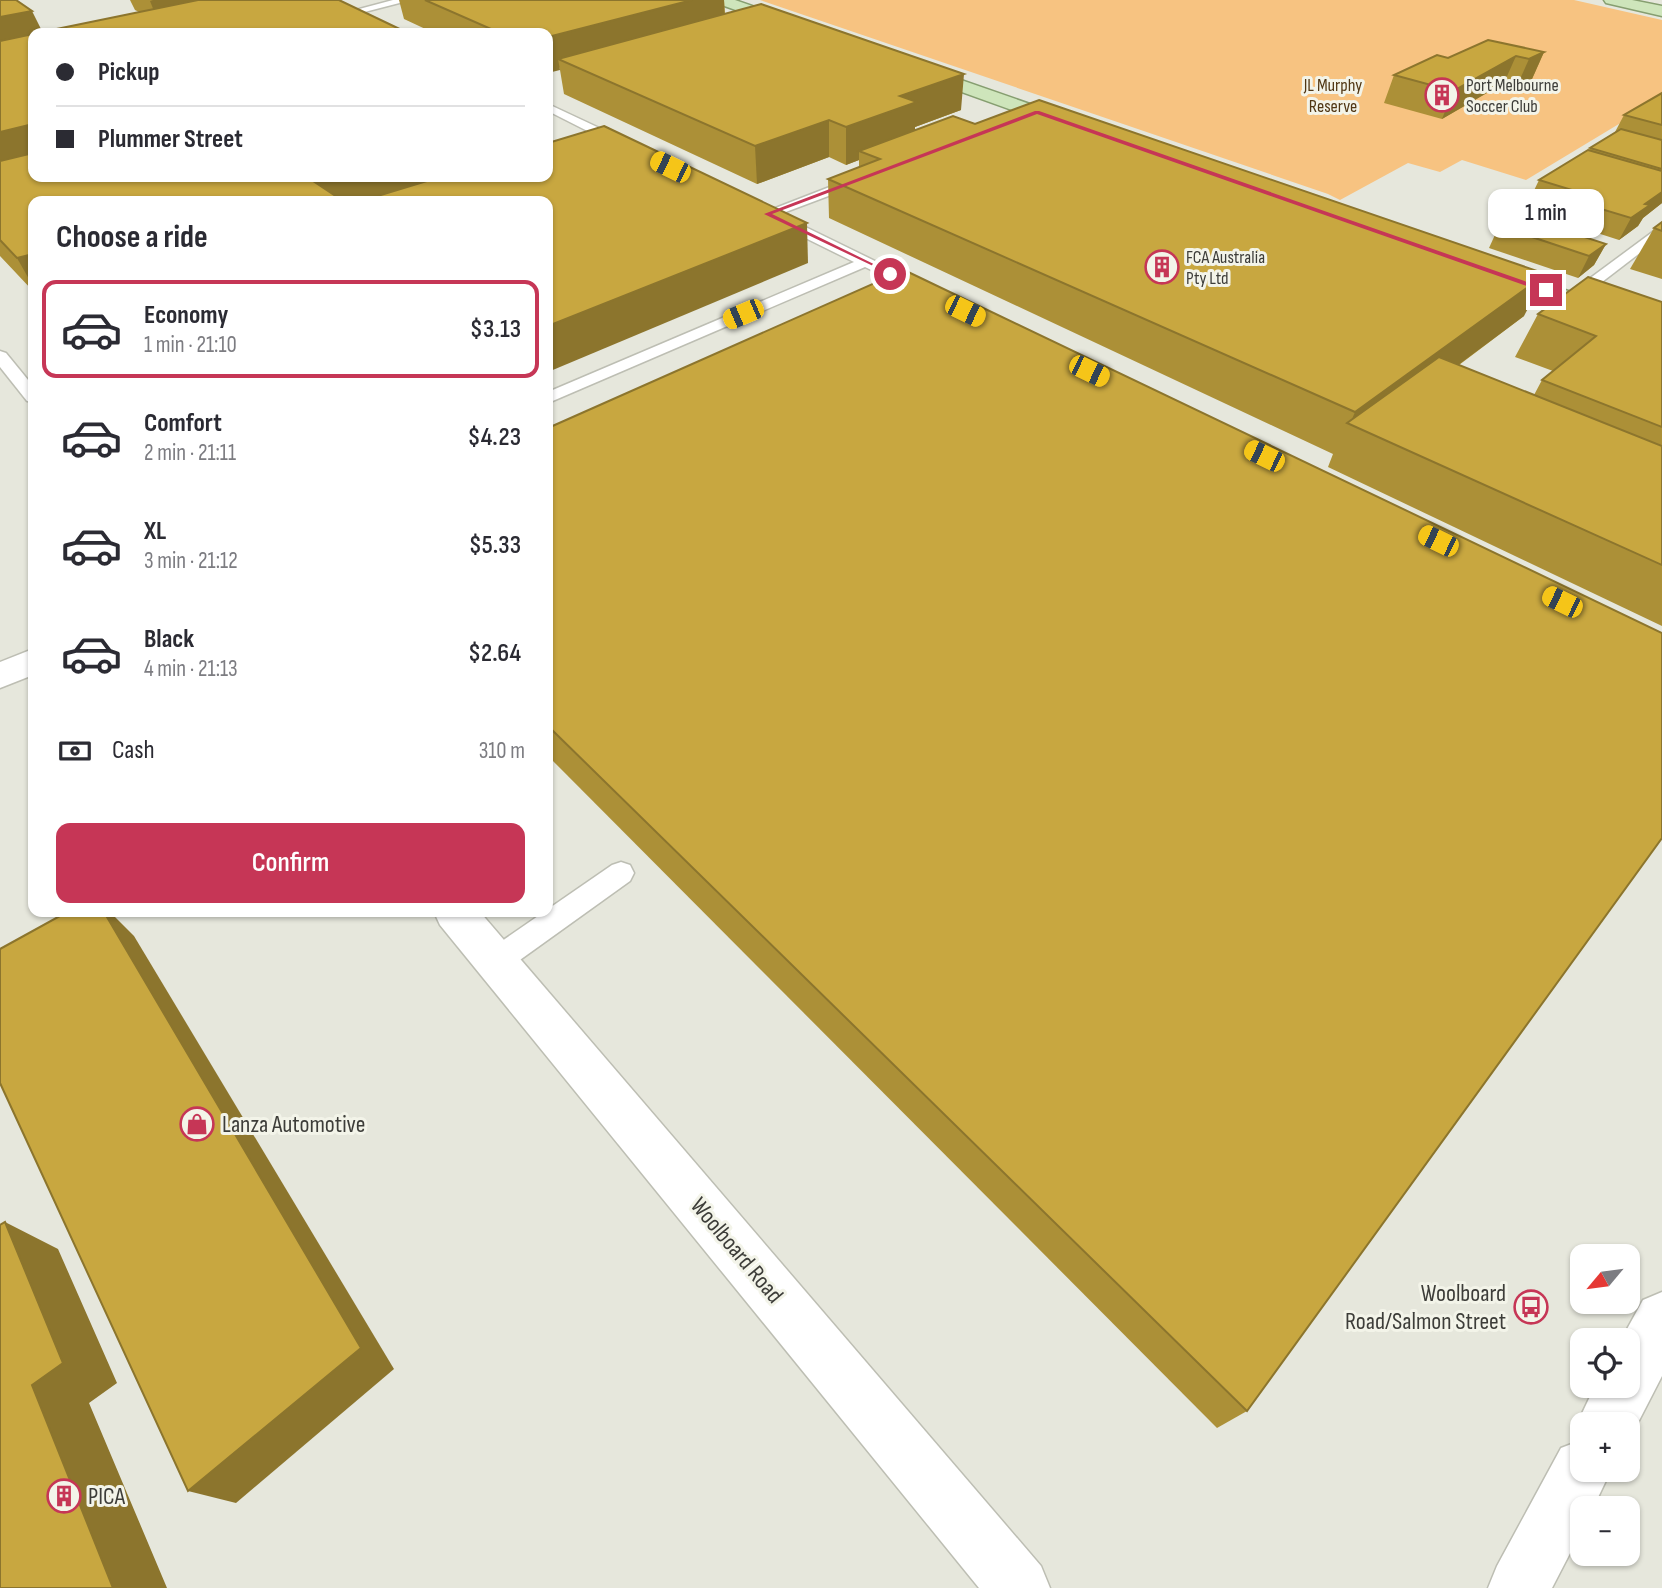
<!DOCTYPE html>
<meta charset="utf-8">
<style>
:root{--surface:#fff;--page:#f2f2f3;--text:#2b2b33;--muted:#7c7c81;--line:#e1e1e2;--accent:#c63656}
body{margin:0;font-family:"Sofia Sans Condensed",sans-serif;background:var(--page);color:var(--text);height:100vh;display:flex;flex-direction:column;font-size:26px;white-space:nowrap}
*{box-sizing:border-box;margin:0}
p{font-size:23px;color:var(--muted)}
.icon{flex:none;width:38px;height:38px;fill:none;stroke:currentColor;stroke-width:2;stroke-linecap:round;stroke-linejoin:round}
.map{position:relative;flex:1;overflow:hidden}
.side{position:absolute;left:28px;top:196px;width:525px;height:721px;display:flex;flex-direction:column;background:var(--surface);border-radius:14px;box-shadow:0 2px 5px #0004}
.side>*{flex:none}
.banner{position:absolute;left:28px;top:28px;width:525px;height:154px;border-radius:14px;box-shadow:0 2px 5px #0004;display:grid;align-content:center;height:154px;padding:0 28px;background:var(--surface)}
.needle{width:46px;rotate:241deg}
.buttons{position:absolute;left:1570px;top:1244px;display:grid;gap:14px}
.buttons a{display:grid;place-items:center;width:70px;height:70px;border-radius:14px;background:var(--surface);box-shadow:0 2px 5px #0004;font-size:35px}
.end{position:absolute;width:32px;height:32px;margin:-16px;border:9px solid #c63656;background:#fff;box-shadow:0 0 0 4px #fff}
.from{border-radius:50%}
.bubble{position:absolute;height:49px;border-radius:14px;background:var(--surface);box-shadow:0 2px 5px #0004;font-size:23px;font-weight:600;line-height:49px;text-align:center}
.car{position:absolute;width:21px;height:42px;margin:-21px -10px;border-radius:9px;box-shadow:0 0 5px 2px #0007;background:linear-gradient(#f5c518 24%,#345 0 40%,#f5c518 0 76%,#345 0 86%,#f5c518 0)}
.banner b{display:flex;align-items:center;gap:24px;height:66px;font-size:26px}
.banner b+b{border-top:2px solid var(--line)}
.banner i{width:18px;height:18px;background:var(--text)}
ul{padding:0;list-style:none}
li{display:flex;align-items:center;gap:21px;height:98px;margin:0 14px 10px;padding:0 14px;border:4px solid transparent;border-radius:14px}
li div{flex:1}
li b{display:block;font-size:26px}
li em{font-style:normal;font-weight:600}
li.selected{border-color:var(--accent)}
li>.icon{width:63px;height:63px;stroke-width:1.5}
h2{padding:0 28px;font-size:32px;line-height:84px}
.pay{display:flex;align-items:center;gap:18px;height:77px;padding:0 28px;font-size:26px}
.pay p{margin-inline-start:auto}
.button{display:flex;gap:14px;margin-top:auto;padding:14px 28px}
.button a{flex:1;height:80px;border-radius:14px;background:var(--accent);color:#fff;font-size:28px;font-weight:600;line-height:80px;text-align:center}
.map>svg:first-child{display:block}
.green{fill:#f7c381}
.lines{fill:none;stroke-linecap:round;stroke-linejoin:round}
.service-casing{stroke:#bdbeb3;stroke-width:3}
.minor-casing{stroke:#bdbeb3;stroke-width:3}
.tertiary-casing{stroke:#bdbeb3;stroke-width:3}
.primary-casing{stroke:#869e70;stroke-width:3}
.service{fill:#fff;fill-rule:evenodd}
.minor{fill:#fff;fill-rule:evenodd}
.tertiary{fill:#fff;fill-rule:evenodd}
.primary{fill:#cee5bb;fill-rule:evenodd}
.wall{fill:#ac9037}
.shaded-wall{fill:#8c752d}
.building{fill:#c8a740;stroke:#8c752d;stroke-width:2}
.route{fill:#c63656}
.labels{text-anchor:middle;stroke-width:6;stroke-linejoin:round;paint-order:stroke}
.far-park-label{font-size:18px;fill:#513714;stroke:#f3f4e9}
.far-poi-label{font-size:18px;fill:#3d3d39;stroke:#f3f4e9;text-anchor:start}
.near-poi-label{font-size:24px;fill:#3d3d39;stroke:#f3f4e9;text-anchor:start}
.near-street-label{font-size:24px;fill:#3d3d39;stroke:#f3f4e9}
</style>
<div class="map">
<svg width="1662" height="1588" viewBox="0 0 1662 1588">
<rect width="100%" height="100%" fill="#e6e7dc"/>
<path class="green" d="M760 0H1574L1662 20V98L1526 180 1462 160 1440 172 1408 163 1340 200 1328 194Z"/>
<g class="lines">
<defs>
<g id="service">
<path d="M393 0H411L353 15 348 12Z"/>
<path d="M548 104 627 141 629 144 619 147 548 111Z"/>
<path d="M858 176 864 180 863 183 775 216H783L926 286 928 289 926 292H916L865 267 548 403V392L854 262 773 222V216L767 218 760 214Z"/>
<path d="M1662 225V236L1576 302H1566L1563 299 1566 296Z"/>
<path d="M0 351 6 353 33 386V402L27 401 0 367Z"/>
<path d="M621 862 630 865 634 873 630 881 506 970 496 973 486 970 482 961 486 952 612 865Z"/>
</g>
<g id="minor">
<path d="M33 649V675L0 688V662Z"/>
<path d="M434 912H480L1041 1566 1050 1588H979L440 925Z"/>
</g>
<g id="tertiary">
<path d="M1662 1292V1376L1628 1442V1424H1582V1435L1577 1424 1595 1386H1628V1340H1621L1643 1300Z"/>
<path d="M1582 1440V1470H1611L1593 1508H1582V1530L1552 1588H1488L1497 1566 1561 1448Z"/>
</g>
<g id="primary">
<path d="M714 0H735L801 23 803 26 795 31 789 29 716 3Z"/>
<path d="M1604 0H1632L1662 6V16L1606 3Z"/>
<path d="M915 64 1076 120 1078 124 1069 130 1062 128 909 73 907 69 909 65Z"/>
<path d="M1489 264 1662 323V338L1481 276 1478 271 1481 266Z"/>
</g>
</defs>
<use href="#service" class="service-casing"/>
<use href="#minor" class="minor-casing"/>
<use href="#tertiary" class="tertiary-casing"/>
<use href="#primary" class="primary-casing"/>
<use href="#service" class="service"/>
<use href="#minor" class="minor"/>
<use href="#tertiary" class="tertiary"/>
<use href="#primary" class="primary"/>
</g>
<g class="wall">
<path d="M0 0 43 32 139 12 135 10 130 0H339L33 33 808 263 548 201H33V291L0 256Z"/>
<path d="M399 0H724L725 14 961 110 915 127V130L1524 316 1459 365 1534 395 1542 380 1553 371 1515 357 1538 314 1662 302V626L1328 467 1333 454 829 218 828 179 859 168V160L846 165 829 157 757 184 564 94 560 70 548 33H434L404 19Z"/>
<path d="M1544 52 1532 79 1517 86 1504 83 1442 119 1384 103 1394 75 1448 58Z"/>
<path d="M1662 93V203L1643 218 1638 226 1619 240 1560 221 1565 212 1529 201 1539 180 1589 150 1590 148 1615 132 1624 115Z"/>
<path d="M1662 222V279L1630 269 1654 228Z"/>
<path d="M1499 226 1606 244 1594 265 1578 278 1489 248Z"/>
<path d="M548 428 1247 1411 1217 1428 548 756Z"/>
</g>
<g class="shaded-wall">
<path d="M153 0H232L160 26 150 1Z"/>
<path d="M692 0H724L725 24 558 59 560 70 548 73V37Z"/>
<path d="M32 11 43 33H33V47L0 55V17Z"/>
<path d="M1544 52 1532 79 1517 86 1529 59Z"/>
<path d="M1516 56 1504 83 1442 119 1453 91Z"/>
<path d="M964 74 961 110 915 127V139L859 151V160L846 165V127L900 96Z"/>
<path d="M829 120V157L757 184 755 146Z"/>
<path d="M33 124V167L0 175V132Z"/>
<path d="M305 177H440L361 201H314Z"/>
<path d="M1662 192V203L1643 218 1638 226 1619 240 1631 218 1645 204Z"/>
<path d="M807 223 808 263 548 372V326Z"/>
<path d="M1606 244 1594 265 1578 278 1589 256Z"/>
<path d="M33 254V286L17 258Z"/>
<path d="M1546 274 1524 316 1368 432 1350 424 1355 412Z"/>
<path d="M104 912H110L134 936 394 1369 236 1503 188 1491Z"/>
<path d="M5 1222 58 1249 117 1383 89 1403 167 1588H113L32 1385Z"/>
</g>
<g class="building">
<path d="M0 0H16L32 11 0 17Z"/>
<path d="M198 0H339L408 33H37Z"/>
<path d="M425 0H692L548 37V33H500Z"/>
<path d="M761 4 964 74 900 96 917 102 846 127 829 120 755 146 558 59Z"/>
<path d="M33 34V124L0 132V41Z"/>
<path d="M1488 40 1544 52 1529 59 1516 56 1453 91 1394 75 1437 55 1448 58Z"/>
<path d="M1662 93V125L1624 115Z"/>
<path d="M1039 100 1546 274 1355 412 828 179 880 159 859 151 953 116 975 124Z"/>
<path d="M604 126 807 223 548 326V201H361L440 177H548V143Z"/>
<path d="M1621 129 1662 140V169L1590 148Z"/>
<path d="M1588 150 1662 171V192L1645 204 1650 205 1631 218 1571 200 1582 193 1539 180Z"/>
<path d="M33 153V177H307L343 201H33V254L17 258 0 240V161Z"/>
<path d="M1517 215 1606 244 1589 256 1499 226Z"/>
<path d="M1662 222V231L1654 228Z"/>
<path d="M904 270 1662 633V838L1247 1411 548 726V428Z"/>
<path d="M1588 277 1662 302V427L1542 380 1596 336 1538 314Z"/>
<path d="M1439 357 1662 446V565L1347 423Z"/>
<path d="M67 912H104L361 1348 188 1491 0 1083V949Z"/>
<path d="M5 1222 63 1363 32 1385 113 1588H0V1225Z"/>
</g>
<path class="route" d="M1035 111H1039L1550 290 1544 292 1037 114 772 214 892 273V275L764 214Z"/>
<defs>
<symbol id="building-ring" viewBox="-11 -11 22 22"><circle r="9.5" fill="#f3f4e9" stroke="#c63656" stroke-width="1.5"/><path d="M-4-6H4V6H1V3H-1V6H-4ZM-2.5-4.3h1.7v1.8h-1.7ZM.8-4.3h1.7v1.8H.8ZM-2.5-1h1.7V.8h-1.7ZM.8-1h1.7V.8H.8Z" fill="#c63656"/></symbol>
<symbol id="shop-ring" viewBox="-11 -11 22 22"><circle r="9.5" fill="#f3f4e9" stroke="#c63656" stroke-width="1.5"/><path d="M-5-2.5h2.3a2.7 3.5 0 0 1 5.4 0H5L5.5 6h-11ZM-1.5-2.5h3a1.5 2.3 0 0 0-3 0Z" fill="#c63656"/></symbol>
<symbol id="bus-ring" viewBox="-11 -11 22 22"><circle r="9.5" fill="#f3f4e9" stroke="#c63656" stroke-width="1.5"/><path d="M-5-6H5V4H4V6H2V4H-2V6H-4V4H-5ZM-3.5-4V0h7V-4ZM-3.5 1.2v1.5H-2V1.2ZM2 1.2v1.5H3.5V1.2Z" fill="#c63656"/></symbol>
</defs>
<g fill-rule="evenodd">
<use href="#building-ring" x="1423" y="76" width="38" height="38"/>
<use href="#building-ring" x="1143" y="248" width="38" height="38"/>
<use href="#shop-ring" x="178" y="1105" width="38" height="38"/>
<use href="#bus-ring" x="1512" y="1288" width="38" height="38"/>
<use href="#building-ring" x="45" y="1477" width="38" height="38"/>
</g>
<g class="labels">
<g class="far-park-label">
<text x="1333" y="91">JL Murphy<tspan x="1333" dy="21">Reserve</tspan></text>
</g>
<g class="far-poi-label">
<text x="1466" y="91">Port Melbourne<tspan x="1466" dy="21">Soccer Club</tspan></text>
<text x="1186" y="263">FCA Australia<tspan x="1186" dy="21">Pty Ltd</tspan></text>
</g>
<g class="near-poi-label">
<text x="222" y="1132">Lanza Automotive</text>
<text x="1506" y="1301" text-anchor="end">Woolboard<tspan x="1506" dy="28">Road/Salmon Street</tspan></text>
<text x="88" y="1504">PICA</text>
</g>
<g class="near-street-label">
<text transform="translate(737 1250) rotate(50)" y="8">Woolboard Road</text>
</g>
</g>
</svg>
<div class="buttons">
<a><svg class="needle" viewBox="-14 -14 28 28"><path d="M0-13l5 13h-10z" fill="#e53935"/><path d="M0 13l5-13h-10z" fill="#7c7c81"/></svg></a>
<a><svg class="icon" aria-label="locate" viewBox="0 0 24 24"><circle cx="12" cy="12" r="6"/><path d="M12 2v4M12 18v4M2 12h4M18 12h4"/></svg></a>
<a>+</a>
<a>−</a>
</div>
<i class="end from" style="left:890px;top:274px"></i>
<i class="end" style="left:1546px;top:290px"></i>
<div class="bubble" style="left:1488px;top:189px;width:116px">1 min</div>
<i class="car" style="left:670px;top:167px;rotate:296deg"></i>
<i class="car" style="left:965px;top:311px;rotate:116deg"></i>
<i class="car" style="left:743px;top:314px;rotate:247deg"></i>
<i class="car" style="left:1089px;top:371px;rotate:116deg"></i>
<i class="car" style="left:1264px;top:456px;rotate:296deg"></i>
<i class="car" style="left:1438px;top:541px;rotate:296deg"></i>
<i class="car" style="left:1562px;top:602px;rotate:296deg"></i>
<div class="banner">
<b><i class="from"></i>Pickup</b>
<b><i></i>Plummer Street</b>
</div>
<section class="side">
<h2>Choose a ride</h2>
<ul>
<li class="selected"><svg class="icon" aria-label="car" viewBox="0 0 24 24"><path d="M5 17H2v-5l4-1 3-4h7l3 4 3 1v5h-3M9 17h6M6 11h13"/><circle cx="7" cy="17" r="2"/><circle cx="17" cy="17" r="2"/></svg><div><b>Economy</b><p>1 min · 21:10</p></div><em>$3.13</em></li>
<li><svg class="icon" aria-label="car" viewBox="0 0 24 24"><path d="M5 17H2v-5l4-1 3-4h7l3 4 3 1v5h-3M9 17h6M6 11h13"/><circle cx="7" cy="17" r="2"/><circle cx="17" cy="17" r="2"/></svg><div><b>Comfort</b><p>2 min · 21:11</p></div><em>$4.23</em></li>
<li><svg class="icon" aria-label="car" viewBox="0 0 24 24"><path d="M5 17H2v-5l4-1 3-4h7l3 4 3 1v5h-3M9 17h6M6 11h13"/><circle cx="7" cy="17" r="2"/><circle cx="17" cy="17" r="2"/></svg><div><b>XL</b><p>3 min · 21:12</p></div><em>$5.33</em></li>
<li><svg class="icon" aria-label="car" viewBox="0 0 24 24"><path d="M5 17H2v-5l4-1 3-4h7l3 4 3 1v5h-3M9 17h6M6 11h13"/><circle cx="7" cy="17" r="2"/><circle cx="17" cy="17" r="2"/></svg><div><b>Black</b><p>4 min · 21:13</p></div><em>$2.64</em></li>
</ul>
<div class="pay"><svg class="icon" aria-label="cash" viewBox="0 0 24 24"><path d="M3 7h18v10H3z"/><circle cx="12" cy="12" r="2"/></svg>Cash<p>310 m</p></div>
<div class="button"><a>Confirm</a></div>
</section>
</div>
